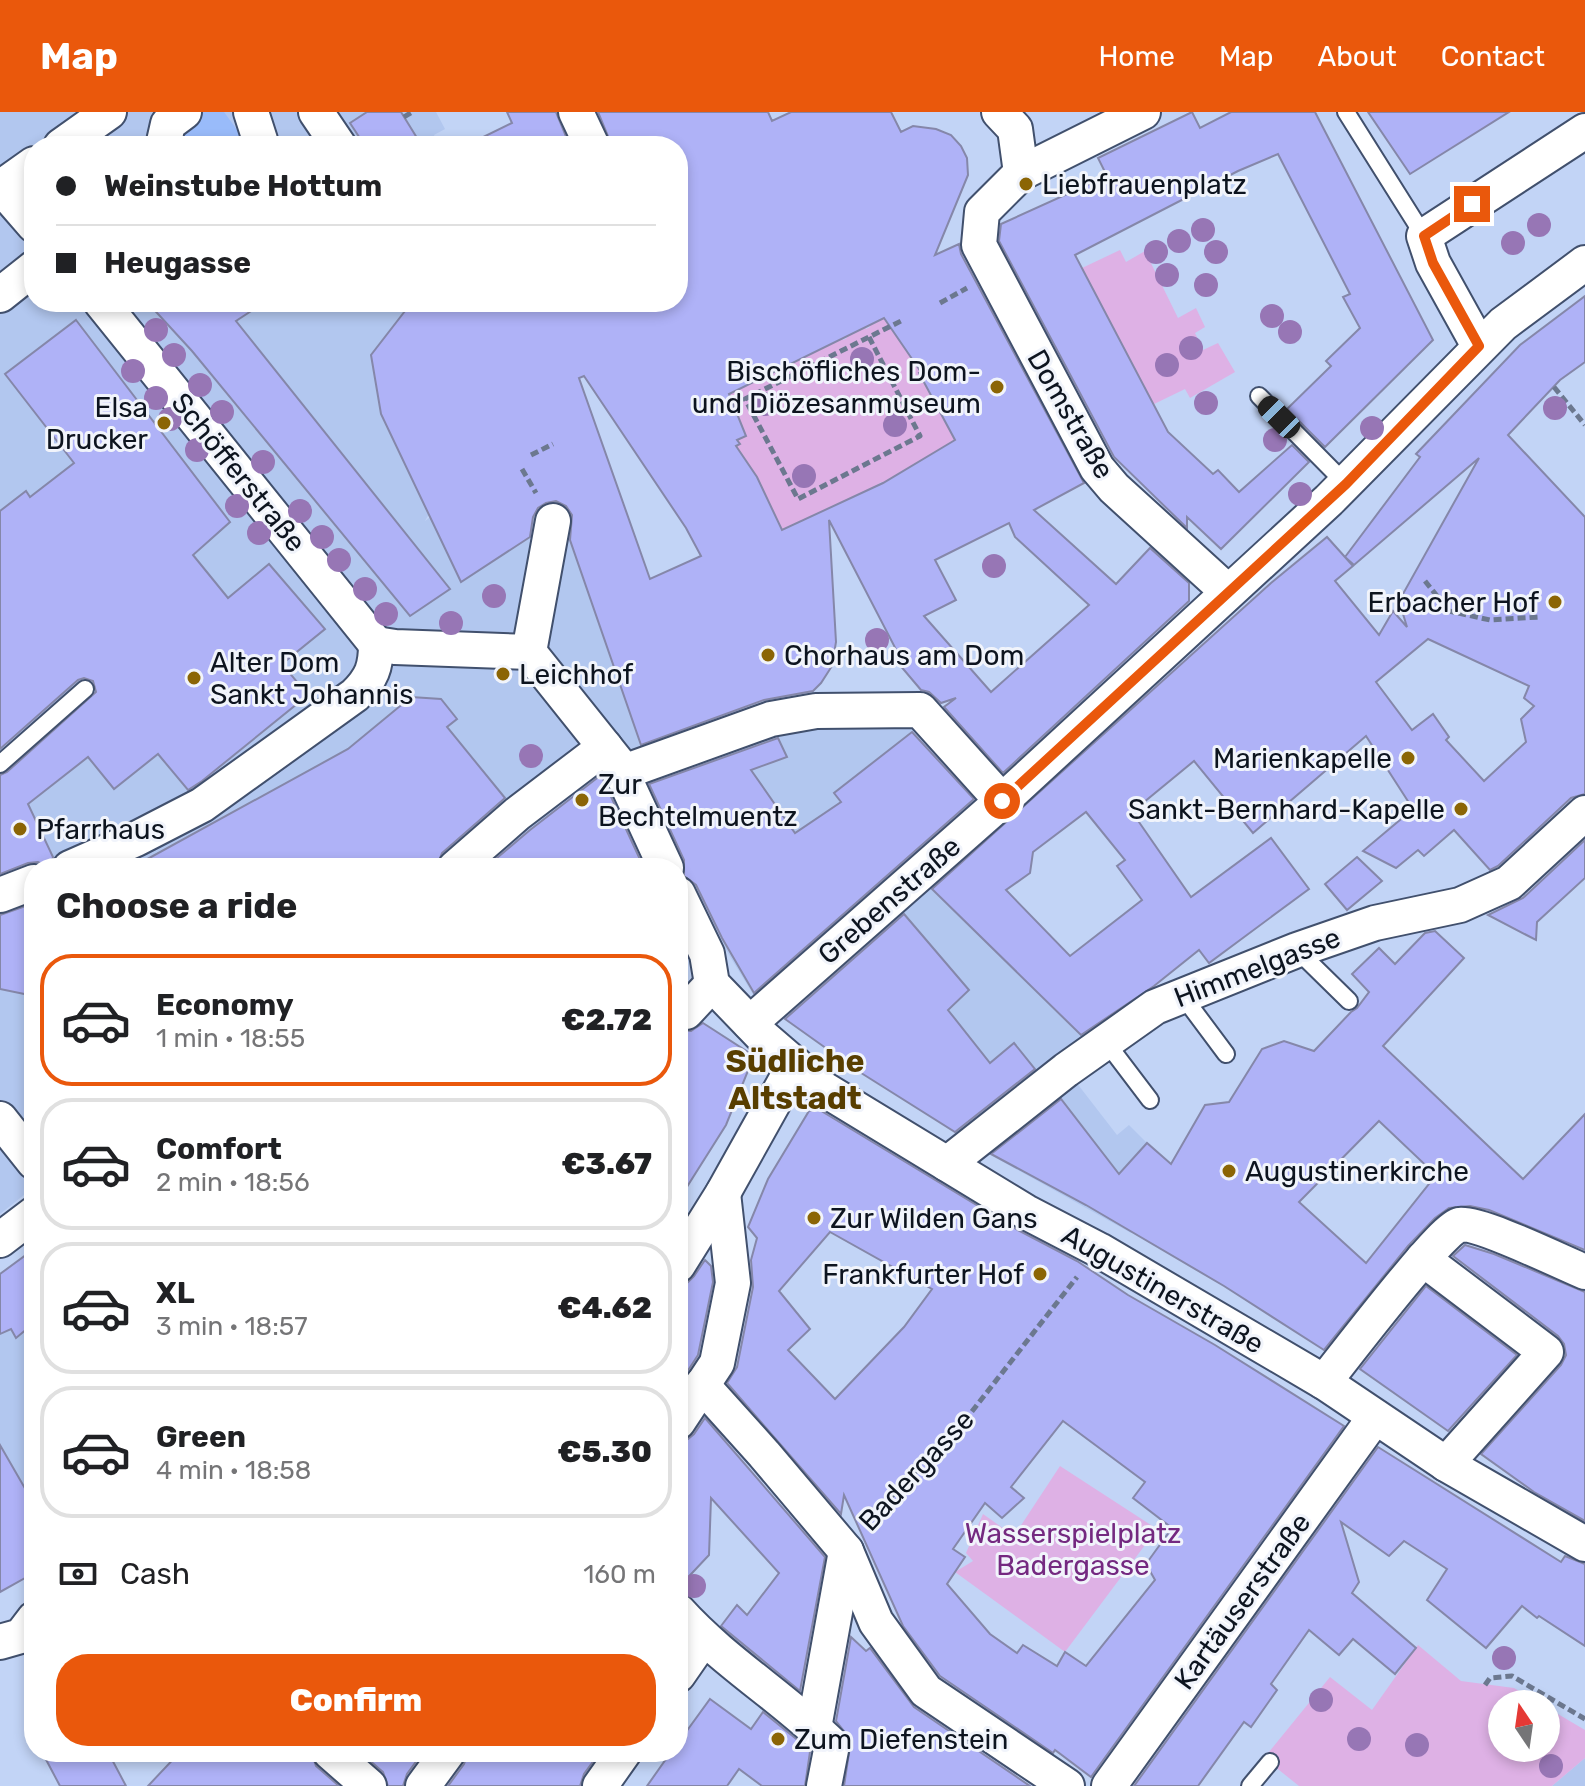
<!DOCTYPE html>
<meta charset="utf-8">
<style>
:root{--surface:#fff;--page:#f2f2f2;--text:#202124;--muted:#757577;--line:#e0e0e0;--accent:#ea580c}
body{margin:0;font-family:Rubik,sans-serif;background:var(--page);color:var(--text);height:100vh;display:flex;flex-direction:column;font-size:30px;white-space:nowrap}
*{box-sizing:border-box;margin:0}
p{font-size:26px;color:var(--muted)}
.icon{flex:none;width:44px;height:44px;fill:none;stroke:currentColor;stroke-width:2;stroke-linecap:round;stroke-linejoin:round}
.map{position:relative;flex:1;overflow:hidden}
.panel{position:absolute;left:24px;top:746px;width:664px;height:904px;display:flex;flex-direction:column;background:var(--surface);border-radius:32px;box-shadow:0 4px 12px #0003}
.panel>*{flex:none}
.banner{position:absolute;left:24px;top:24px;width:664px;height:176px;border-radius:32px;box-shadow:0 4px 12px #0003;display:grid;align-content:center;height:176px;padding:0 32px;background:var(--surface)}
.needle{width:52px;rotate:347deg}
.buttons{position:absolute;left:1488px;top:1578px;display:grid;gap:16px}
.buttons a{display:grid;place-items:center;width:72px;height:72px;border-radius:50%;background:var(--surface);box-shadow:0 4px 12px #0003;font-size:40px}
.end{position:absolute;width:36px;height:36px;margin:-18px;border:10px solid #ea580c;background:#fff;box-shadow:0 0 0 4px #fff}
.from{border-radius:50%}
.car{position:absolute;width:24px;height:48px;margin:-24px -12px;border-radius:10px;box-shadow:0 0 6px 2px #0007;background:linear-gradient(#222 24%,#8ab4d8 0 40%,#222 0 76%,#8ab4d8 0 86%,#222 0)}
.banner b{display:flex;align-items:center;gap:28px;height:76px;font-size:30px}
.banner b+b{border-top:2px solid var(--line)}
.banner i{width:20px;height:20px;background:var(--text)}
ul{padding:0;list-style:none}
li{display:flex;align-items:center;gap:24px;height:132px;margin:0 16px 12px;padding:0 16px;border:4px solid var(--line);border-radius:32px}
li div{flex:1}
li b{display:block;font-size:30px}
li em{font-style:normal;font-weight:800}
li.on{border-color:var(--accent)}
li>.icon{width:72px;height:72px;stroke-width:1.5}
h2{padding:0 32px;font-size:36px;line-height:96px}
.pay{display:flex;align-items:center;gap:20px;height:88px;padding:0 32px;font-size:30px}
.pay p{margin-inline-start:auto}
.primary-button{display:flex;gap:16px;margin-top:auto;padding:16px 32px}
.primary-button a{flex:1;height:92px;border-radius:32px;background:var(--accent);color:#fff;font-size:32px;font-weight:800;line-height:92px;text-align:center}
header{display:flex;align-items:center;gap:48px;box-sizing:border-box;height:112px;padding:0 40px;background:var(--accent);color:#fff}
header strong{font-size:38px}
nav{display:flex;gap:44px;margin-inline-start:auto;font-size:28px}
.map>svg:first-child{display:block}
.built{fill:#b2c7ef}
.green{fill:#deb1e5}
.water{fill:#99bbfa}
.building{fill:#afb2f7;stroke:#8587a9;stroke-width:2;fill-rule:evenodd}
.lines{fill:none;stroke-linecap:round;stroke-linejoin:round}
.lane-casing{stroke:#41506d;stroke-width:20}
.street-casing{stroke:#41506d;stroke-width:38}
.path{stroke:#6c788f;stroke-width:5;stroke-dasharray:8 4;stroke-linecap:butt}
.lane{stroke:#fff;stroke-width:16}
.street{stroke:#fff;stroke-width:34}
.tree{fill:#9776b5}
.route{stroke:#ea580c;stroke-width:10}
.poi-dot{fill:#8b6505;stroke:#f1f4fb;stroke-width:3}
.labels{text-anchor:middle;stroke-width:6;stroke-linejoin:round;paint-order:stroke}
.poi-label{font-size:28px;fill:#0d141f;stroke:#f1f4fb;text-anchor:start}
.street-label{font-size:28px;fill:#0d141f;stroke:#f1f4fb}
.park-label{font-size:28px;fill:#742980;stroke:#f1f4fb}
.quarter-label{font-size:32px;font-weight:bold;fill:#583e00;stroke:#f1f4fb}
</style>
<header>
<strong>Map</strong>
<nav><a>Home</a><a>Map</a><a>About</a><a>Contact</a></nav>
</header>
<div class="map">
<svg width="1585" height="1674" viewBox="0 0 1585 1674">
<rect width="100%" height="100%" fill="#c2d4f6"/>
<g class="built">
<path d="M0 0H436L445 17 434 23 438 34H34V190H412L371 243 381 302 429 402 425 409 507 345 545 413 567 419 625 398 668 521 712 634 772 614 918 606 990 686 757 889 717 823 678 847V756H34V1075L0 1102Z"/>
<path d="M926 770 1086 928 968 1028 858 959 776 901Z"/>
<path d="M1069 961 1117 1023 1129 1013 1147 1031 1160 1072 1131 1121 987 1041Z"/>
<path d="M34 1137V1461L0 1480V1162Z"/>
<path d="M1585 1646V1674H1552Z"/>
</g>
<g class="green">
<path d="M1120 138 1126 150 1145 139 1178 206 1196 196 1205 215 1195 221 1203 238 1218 231 1235 260 1190 286 1185 277 1152 293 1082 156Z"/>
<path d="M895 197 925 258 919 261 940 300 955 316 950 319 951 322 957 319 964 333 902 359 885 375 881 370 879 372 882 377 864 386 861 381 858 383 861 388 784 428 774 414 779 411 777 408 772 411 768 388 747 349 745 348 740 351 732 336 739 332 726 277 791 244 794 250 815 233 819 239 822 237 819 231 839 222 843 228 847 226 844 220 863 211 866 217 870 215 867 209Z"/>
<path d="M1060 1354 1157 1417 1065 1540 955 1460 973 1449 966 1441 983 1402 1014 1424Z"/>
<path d="M1418 1533 1461 1569 1514 1576 1541 1592H1502V1636H1546V1595L1585 1618V1646L1552 1674H1299L1264 1646 1330 1565 1372 1598Z"/>
</g>
<path class="water" d="M200 0H224L243 26 241 34H174L178 16Z"/>
<g class="building">
<path d="M367 0H401L422 34H365L350 11Z"/>
<path d="M507 0H556L570 34H465L512 11Z"/>
<path d="M598 0H768L772 9 791 0H891L901 20 913 14 936 17 951 23 961 34 967 46 968 63 935 143 959 132 961 142 1084 371 1034 398 1116 472 1150 436 1189 471V489L1003 661 944 595 956 586 941 591 929 580 921 578 899 552 902 549 829 408 836 530 832 554 821 571 813 579 764 588 641 633 570 428 572 403 566 394 556 389 546 391 538 396 533 405 530 425 461 470 381 302 371 243 412 190H678V34H612ZM884 206 921 260 919 261 955 328 883 371 782 418 757 365 736 334 740 332 737 328 746 324 729 282ZM584 264 686 416 701 444 650 467 579 266ZM1009 411 1015 425 1089 493 991 580 924 504 956 488 935 448Z"/>
<path d="M1192 0 1200 16 1231 0H1315L1433 228 1325 335 1287 297 1331 254 1326 249 1360 216 1343 185 1350 182 1278 42 1238 59 1075 143 1168 320 1213 362 1218 358 1239 380 1292 333 1309 350 1221 437 1187 405V416L1114 345 999 129 1001 112 1107 64 1098 46Z"/>
<path d="M1368 0H1509L1410 62Z"/>
<path d="M1585 184V250L1560 268 1508 323 1585 405V682L1571 686 1498 754 1490 758 1454 718 1424 744 1418 738 1396 756 1363 739 1413 697 1366 624 1253 721 1194 649 1132 700 1191 785 1271 726 1309 777 1209 851 1199 838 1154 874 1081 923 932 777 1271 471 1327 425 1353 454 1335 469 1379 523 1393 499 1407 515 1399 489 1479 346 1354 453 1345 445 1420 345 1416 342 1520 233ZM1428 527 1529 574 1524 586 1534 594 1521 607 1526 630 1484 669 1446 628 1449 625 1433 602 1412 618 1376 570ZM1086 700 1125 748 1117 754 1142 788 1070 844 1006 778 1030 761 1033 740Z"/>
<path d="M147 190H265L236 209 450 477 410 504 192 239Z"/>
<path d="M76 208 230 410 193 443 228 486 269 452 325 517 282 552 308 583 202 669 188 678 158 642 114 677 88 645 28 692 53 745 50 756 38 750 28 751 0 762V663L7 660 96 580 93 569 84 566 78 568 0 637V399L26 379 30 385 74 351 5 262Z"/>
<path d="M411 585 441 587 457 607 447 615 505 686 442 741 436 756H131L348 637Z"/>
<path d="M912 620 974 687 754 881 722 826 696 773 684 764V748L649 672 778 626 787 645 751 658 795 721 841 690 834 681Z"/>
<path d="M601 663 644 756H485L530 718Z"/>
<path d="M1585 728V766L1537 810 1536 828 1488 803 1523 786Z"/>
<path d="M1357 745 1382 769 1347 798 1325 772Z"/>
<path d="M34 791V884L0 877V803Z"/>
<path d="M904 802 969 878 948 898 990 951 1014 931 1035 957 955 1020 858 959 785 907Z"/>
<path d="M1435 819 1464 846 1383 934 1523 1067 1585 1002V1138L1489 1098 1470 1094 1449 1096 1435 1106 1408 1134 1324 1238 1224 1174 1086 1093 991 1042 1061 987 1119 1062 1147 1031 1171 1052 1205 993 1229 990 1262 937 1284 929 1314 939 1351 900 1357 896 1369 880 1352 862 1379 836 1395 852 1425 821ZM1379 1009 1436 1063 1366 1151 1299 1090Z"/>
<path d="M703 911 754 944 726 1013 678 1089V918L691 919Z"/>
<path d="M818 997 1016 1117 1077 1149 1128 1183 1215 1233 1344 1314 1091 1665 1055 1638 1053 1641 940 1564 903 1514 844 1383 841 1402 727 1271 737 1255 753 1175 751 1148 757 1126 748 1115 768 1067 809 999ZM830 1120 932 1177 904 1215 835 1287 788 1238 810 1217 779 1179ZM1063 1309 1145 1370 1133 1386 1172 1416 1146 1452 1155 1468 1086 1554 1065 1540 1057 1554 1023 1533 1017 1541 990 1522 947 1472 965 1445 953 1437 985 1391 1002 1406 1024 1386 1011 1375Z"/>
<path d="M1465 1133 1494 1142 1585 1180V1409L1534 1380 1481 1342 1561 1253 1566 1243 1564 1232 1558 1224 1453 1144Z"/>
<path d="M34 1137V1211L16 1226 11 1217 0 1222V1162Z"/>
<path d="M705 1148 711 1154 713 1170 698 1243 678 1274V1173L687 1171 694 1164Z"/>
<path d="M1426 1174 1517 1243 1448 1319 1360 1257Z"/>
<path d="M705 1306 825 1445 800 1579 721 1514 737 1493 747 1503 779 1461 711 1386 709 1443 678 1476V1330L688 1327 694 1322Z"/>
<path d="M0 1333 34 1392V1461L0 1480Z"/>
<path d="M1378 1335 1561 1450 1565 1444 1585 1452V1534L1539 1504 1537 1506 1522 1494 1486 1536 1427 1488 1447 1457 1404 1429 1389 1444 1341 1410 1359 1470 1352 1481 1416 1536 1395 1562 1353 1527 1339 1543 1309 1518 1271 1572 1277 1578 1251 1615 1244 1610 1198 1674H1134Z"/>
<path d="M851 1525 866 1539 870 1536 914 1595 1030 1674H844L851 1628 836 1609Z"/>
<path d="M710 1587 751 1617 763 1600 800 1630 810 1640 805 1674H762L739 1657 727 1674H647L671 1640H678V1631Z"/>
<path d="M42 1640H108L126 1674H60Z"/>
<path d="M180 1640H311L316 1654 339 1674H148Z"/>
<path d="M360 1640H423L407 1662 403 1674H388L383 1660Z"/>
<path d="M468 1640H600L584 1662 580 1674H448L464 1652Z"/>
</g>
<g class="lines">
<defs>
<g id="lane">
<path d="M1346 0 1424 124"/>
<path d="M1259 284 1346 372"/>
<path d="M0 652 85 577"/>
<path d="M1297 838 1349 889"/>
<path d="M1182 883 1226 942"/>
<path d="M1106 930 1150 988"/>
<path d="M1250 1674 1270 1650"/>
</g>
<g id="street">
<path d="M251 0 260 28 257 34"/>
<path d="M316 0 339 34"/>
<path d="M576 0 592 34"/>
<path d="M999 0 1015 17 1021 61 982 100 979 133 1097 356 1114 376 1228 480"/>
<path d="M61 34 109 0"/>
<path d="M163 34 168 12 184 0"/>
<path d="M1021 61 1143 0"/>
<path d="M0 74 34 113"/>
<path d="M0 76 34 52"/>
<path d="M0 183 34 156"/>
<path d="M101 190 376 532"/>
<path d="M1479 234 1433 151 1424 124 1585 19"/>
<path d="M376 532 395 535 529 540 617 650 666 756"/>
<path d="M529 540 553 409"/>
<path d="M621 661 771 607 816 599 920 598 1002 689"/>
<path d="M70 756 136 727 202 693 355 583C372 566 376 555 376 532"/>
<path d="M455 756 517 702 605 635"/>
<path d="M678 782 707 842 712 872 764 926 822 976 1026 1100 1099 1138 1324 1270 1446 1352 1585 1432"/>
<path d="M0 783 34 770"/>
<path d="M686 900 712 872"/>
<path d="M750 911 1002 689 1329 388 1503 212 1585 151"/>
<path d="M0 1007 34 1050"/>
<path d="M947 1052 1066 958 1155 895 1297 838 1375 811 1460 793 1509 771 1585 701"/>
<path d="M0 1128 34 1102"/>
<path d="M1423 1147 1546 1240 1446 1352"/>
<path d="M678 1153 723 1081 795 952"/>
<path d="M1324 1270C1342 1248 1442 1116 1459 1113 1478 1109 1563 1151 1585 1160"/>
<path d="M702 1273 764 1342 846 1439 876 1510 926 1579 1067 1674"/>
<path d="M678 1310 717 1251 733 1171 723 1081"/>
<path d="M678 1499C724 1550 783 1585 832 1633L824 1674"/>
<path d="M0 1530 21 1524 34 1507"/>
<path d="M678 1563 703 1527"/>
<path d="M814 1616 846 1439"/>
<path d="M330 1640 369 1674"/>
<path d="M423 1674 448 1640"/>
<path d="M600 1674 624 1640"/>
<path d="M1109 1674 1375 1305"/>
</g>
</defs>
<use href="#lane" class="lane-casing"/>
<use href="#street" class="street-casing"/>
<g class="path">
<path d="M404 5 412 0"/>
<path d="M940 191 967 176"/>
<path d="M869 225 920 324 798 387 745 287 901 209"/>
<path d="M1554 275 1585 313"/>
<path d="M531 343 553 332"/>
<path d="M522 357 536 381"/>
<path d="M1425 469 1449 499 1490 508 1540 505"/>
<path d="M864 1412 959 1316 1077 1165"/>
<path d="M1485 1573 1490 1566 1512 1564 1585 1607"/>
</g>
<use href="#lane" class="lane"/>
<use href="#street" class="street"/>
</g>
<g class="tree">
<circle cx="1539" cy="113" r="12"/>
<circle cx="1203" cy="118" r="12"/>
<circle cx="1179" cy="129" r="12"/>
<circle cx="1513" cy="131" r="12"/>
<circle cx="1156" cy="140" r="12"/>
<circle cx="1216" cy="140" r="12"/>
<circle cx="1167" cy="163" r="12"/>
<circle cx="1206" cy="173" r="12"/>
<circle cx="1272" cy="204" r="12"/>
<circle cx="156" cy="218" r="12"/>
<circle cx="1290" cy="220" r="12"/>
<circle cx="1191" cy="236" r="12"/>
<circle cx="174" cy="243" r="12"/>
<circle cx="862" cy="247" r="12"/>
<circle cx="1167" cy="253" r="12"/>
<circle cx="133" cy="259" r="12"/>
<circle cx="200" cy="273" r="12"/>
<circle cx="156" cy="286" r="12"/>
<circle cx="1206" cy="291" r="12"/>
<circle cx="765" cy="292" r="12"/>
<circle cx="1555" cy="296" r="12"/>
<circle cx="222" cy="300" r="12"/>
<circle cx="170" cy="307" r="12"/>
<circle cx="895" cy="313" r="12"/>
<circle cx="1372" cy="316" r="12"/>
<circle cx="1275" cy="328" r="12"/>
<circle cx="197" cy="338" r="12"/>
<circle cx="263" cy="350" r="12"/>
<circle cx="804" cy="364" r="12"/>
<circle cx="1300" cy="382" r="12"/>
<circle cx="237" cy="394" r="12"/>
<circle cx="300" cy="399" r="12"/>
<circle cx="259" cy="421" r="12"/>
<circle cx="322" cy="425" r="12"/>
<circle cx="339" cy="448" r="12"/>
<circle cx="994" cy="454" r="12"/>
<circle cx="365" cy="477" r="12"/>
<circle cx="494" cy="484" r="12"/>
<circle cx="386" cy="502" r="12"/>
<circle cx="451" cy="511" r="12"/>
<circle cx="877" cy="528" r="12"/>
<circle cx="531" cy="644" r="12"/>
<circle cx="694" cy="1474" r="12"/>
<circle cx="1504" cy="1546" r="12"/>
<circle cx="1321" cy="1588" r="12"/>
<circle cx="1359" cy="1627" r="12"/>
<circle cx="1417" cy="1633" r="12"/>
<circle cx="1551" cy="1654" r="12"/>
</g>
<g class="lines">
<path class="route" d="M1002 689 1346 372 1479 234 1433 151 1424 124 1472 92"/>
</g>
<g class="poi-dot">
<circle cx="1026" cy="72" r="8"/>
<circle cx="997" cy="275" r="8"/>
<circle cx="164" cy="311" r="8"/>
<circle cx="1555" cy="490" r="8"/>
<circle cx="768" cy="543" r="8"/>
<circle cx="503" cy="562" r="8"/>
<circle cx="194" cy="566" r="8"/>
<circle cx="1408" cy="646" r="8"/>
<circle cx="582" cy="688" r="8"/>
<circle cx="1461" cy="697" r="8"/>
<circle cx="20" cy="717" r="8"/>
<circle cx="1229" cy="1059" r="8"/>
<circle cx="814" cy="1106" r="8"/>
<circle cx="1040" cy="1162" r="8"/>
<circle cx="778" cy="1627" r="8"/>
</g>
<g class="labels">
<g class="poi-label">
<text x="1042" y="82">Liebfrauenplatz</text>
<text x="981" y="269" text-anchor="end">Bischöfliches Dom-<tspan x="981" dy="32">und Diözesanmuseum</tspan></text>
<text x="148" y="305" text-anchor="end">Elsa<tspan x="148" dy="32">Drucker</tspan></text>
<text x="1539" y="500" text-anchor="end">Erbacher Hof</text>
<text x="784" y="553">Chorhaus am Dom</text>
<text x="210" y="560">Alter Dom<tspan x="210" dy="32">Sankt Johannis</tspan></text>
<text x="519" y="572">Leichhof</text>
<text x="1392" y="656" text-anchor="end">Marienkapelle</text>
<text x="598" y="682">Zur<tspan x="598" dy="32">Bechtelmuentz</tspan></text>
<text x="1445" y="707" text-anchor="end">Sankt-Bernhard-Kapelle</text>
<text x="36" y="727">Pfarrhaus</text>
<text x="1245" y="1069">Augustinerkirche</text>
<text x="830" y="1116">Zur Wilden Gans</text>
<text x="1024" y="1172" text-anchor="end">Frankfurter Hof</text>
<text x="794" y="1637">Zum Diefenstein</text>
</g>
<g class="street-label">
<text transform="translate(1071 302) rotate(60)" y="10">Domstraße</text>
<text transform="translate(239 360) rotate(51)" y="10">Schöfferstraße</text>
<text transform="translate(889 788) rotate(-41)" y="10">Grebenstraße</text>
<text transform="translate(1257 855) rotate(-21)" y="10">Himmelgasse</text>
<text transform="translate(1163 1177) rotate(30)" y="10">Augustinerstraße</text>
<text transform="translate(916 1358) rotate(-47)" y="10">Badergasse</text>
<text transform="translate(1242 1489) rotate(-54)" y="10">Kartäuserstraße</text>
</g>
<g class="park-label">
<text x="1073" y="1431">Wasserspielplatz<tspan x="1073" dy="32">Badergasse</tspan></text>
</g>
<g class="quarter-label">
<text x="795" y="960">Südliche<tspan x="795" dy="37">Altstadt</tspan></text>
</g>
</g>
</svg>
<div class="buttons">
<a><svg class="needle" viewBox="-14 -14 28 28"><path d="M0-13l5 13h-10z" fill="#e53935"/><path d="M0 13l5-13h-10z" fill="#757577"/></svg></a>
</div>
<i class="end from" style="left:1002px;top:689px"></i>
<i class="end" style="left:1472px;top:92px"></i>
<i class="car" style="left:1279px;top:305px;rotate:315deg"></i>
<div class="banner">
<b><i class="from"></i>Weinstube Hottum</b>
<b><i></i>Heugasse</b>
</div>
<section class="panel">
<h2>Choose a ride</h2>
<ul>
<li class="on"><svg class="icon" aria-label="car" viewBox="0 0 24 24"><path d="M5 17H2v-5l4-1 3-4h7l3 4 3 1v5h-3M9 17h6M6 11h13"/><circle cx="7" cy="17" r="2"/><circle cx="17" cy="17" r="2"/></svg><div><b>Economy</b><p>1 min · 18:55</p></div><em>€2.72</em></li>
<li><svg class="icon" aria-label="car" viewBox="0 0 24 24"><path d="M5 17H2v-5l4-1 3-4h7l3 4 3 1v5h-3M9 17h6M6 11h13"/><circle cx="7" cy="17" r="2"/><circle cx="17" cy="17" r="2"/></svg><div><b>Comfort</b><p>2 min · 18:56</p></div><em>€3.67</em></li>
<li><svg class="icon" aria-label="car" viewBox="0 0 24 24"><path d="M5 17H2v-5l4-1 3-4h7l3 4 3 1v5h-3M9 17h6M6 11h13"/><circle cx="7" cy="17" r="2"/><circle cx="17" cy="17" r="2"/></svg><div><b>XL</b><p>3 min · 18:57</p></div><em>€4.62</em></li>
<li><svg class="icon" aria-label="car" viewBox="0 0 24 24"><path d="M5 17H2v-5l4-1 3-4h7l3 4 3 1v5h-3M9 17h6M6 11h13"/><circle cx="7" cy="17" r="2"/><circle cx="17" cy="17" r="2"/></svg><div><b>Green</b><p>4 min · 18:58</p></div><em>€5.30</em></li>
</ul>
<div class="pay"><svg class="icon" aria-label="cash" viewBox="0 0 24 24"><path d="M3 7h18v10H3z"/><circle cx="12" cy="12" r="2"/></svg>Cash<p>160 m</p></div>
<div class="primary-button"><a>Confirm</a></div>
</section>
</div>
